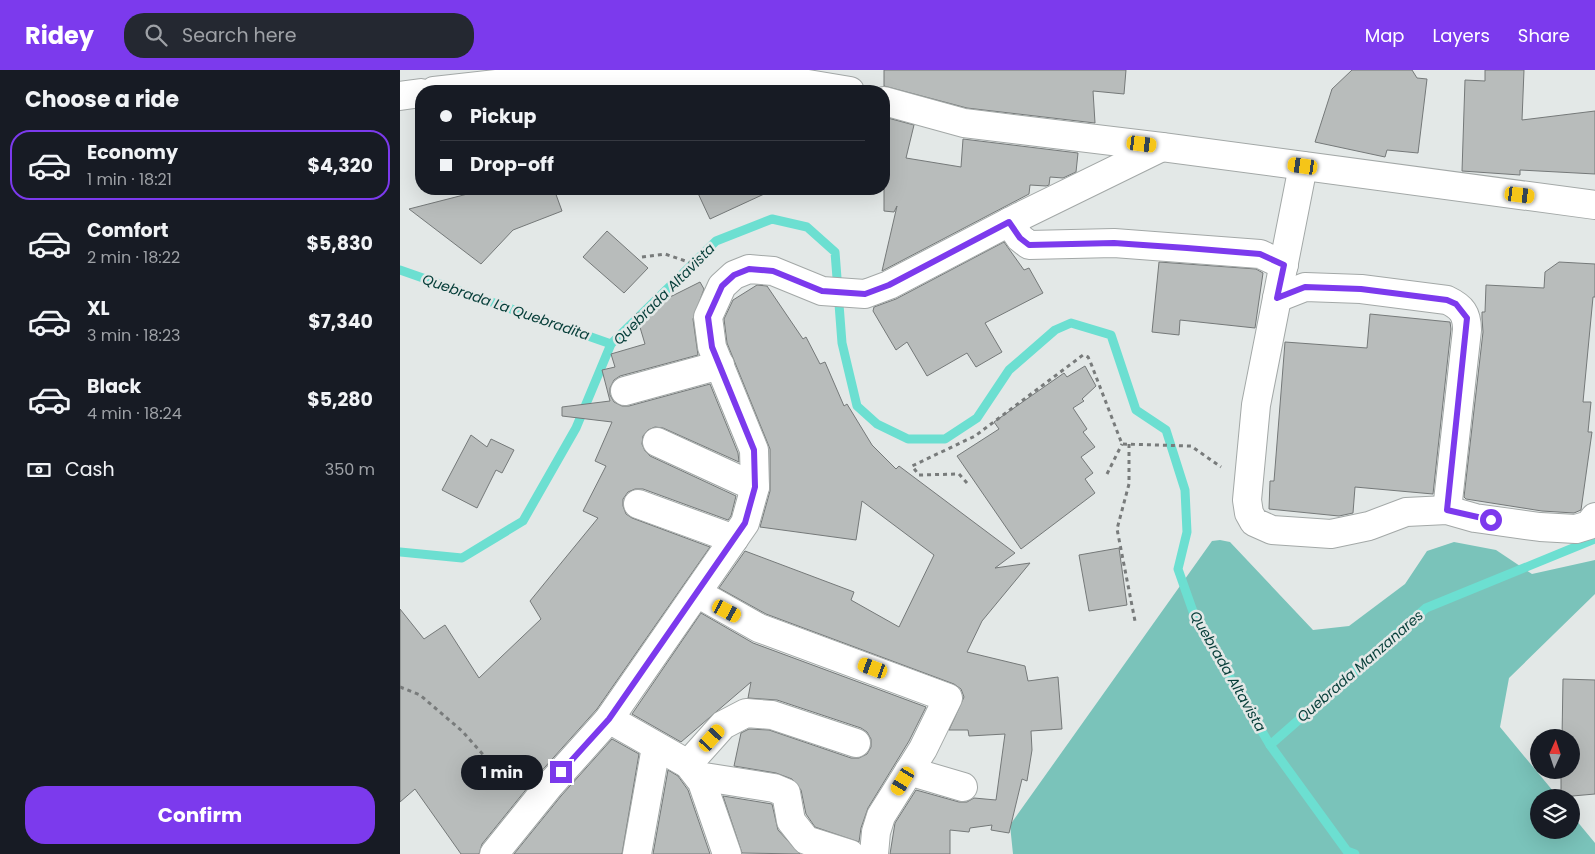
<!DOCTYPE html>
<meta charset="utf-8">
<style>
:root{--surface:#171b24;--page:#242831;--text:#f1f3f6;--muted:#9ea1a6;--line:#363941;--accent:#7c3aed}
body{margin:0;font-family:Poppins,sans-serif;background:var(--page);color:var(--text);height:100vh;display:flex;flex-direction:column;font-size:19px;white-space:nowrap}
*{box-sizing:border-box;margin:0}
p{font-size:16px;color:var(--muted)}
.icon{flex:none;width:28px;height:28px;fill:none;stroke:currentColor;stroke-width:2;stroke-linecap:round;stroke-linejoin:round}
.map{position:relative;flex:1;overflow:hidden}
.drawer{display:flex;flex-direction:column;background:var(--surface);width:400px}
.drawer>*{flex:none}
.hud{position:absolute;left:15px;top:15px;width:475px;height:110px;border-radius:20px;box-shadow:0 5px 20px #0002;display:grid;align-content:center;height:110px;padding:0 25px;background:var(--surface)}
.needle{width:32px;rotate:3deg}
.controls{position:absolute;left:1130px;top:659px;display:grid;gap:10px}
.controls a{display:grid;place-items:center;width:50px;height:50px;border-radius:50%;background:var(--surface);box-shadow:0 5px 20px #0002;font-size:25px}
.end{position:absolute;width:22px;height:22px;margin:-11px;border:6px solid #7c3aed;background:#fff;box-shadow:0 0 0 2px #fff}
.from{border-radius:50%}
.bubble{position:absolute;height:35px;border-radius:18px;background:var(--surface);box-shadow:0 5px 20px #0002;font-size:16px;font-weight:700;line-height:35px;text-align:center}
.car{position:absolute;width:15px;height:30px;margin:-15px -8px;border-radius:6px;box-shadow:0 0 4px 1px #0007;background:linear-gradient(#f5c518 24%,#345 0 40%,#f5c518 0 76%,#345 0 86%,#f5c518 0)}
.hud b{display:flex;align-items:center;gap:18px;height:48px;font-size:19px}
.hud b+b{border-top:1px solid var(--line)}
.hud i{width:12px;height:12px;background:var(--text)}
ul{padding:0;list-style:none}
li{display:flex;align-items:center;gap:15px;height:70px;margin:0 10px 8px;padding:0 15px;border:2px solid transparent;border-radius:20px}
li div{flex:1}
li b{display:block;font-size:19px}
li em{font-style:normal;font-weight:700}
li.active{border-color:var(--accent)}
li>.icon{width:45px;height:45px;stroke-width:1.5}
h2{padding:0 25px;font-size:22px;line-height:60px}
.pay{display:flex;align-items:center;gap:12px;height:55px;padding:0 25px;font-size:19px}
.pay p{margin-inline-start:auto}
.button{display:flex;gap:10px;margin-top:auto;padding:10px 25px}
.button a{flex:1;height:58px;border-radius:20px;background:var(--accent);color:#fff;font-size:20px;font-weight:700;line-height:58px;text-align:center}
header{display:flex;align-items:center;gap:30px;box-sizing:border-box;height:70px;padding:0 25px;background:var(--accent);color:#fff}
header strong{font-size:24px}
nav{display:flex;gap:28px;margin-inline-start:auto;font-size:18px}
.search{width:350px;height:45px;background:var(--page);display:flex;align-items:center;gap:12px;box-sizing:border-box;padding:0 18px;border-radius:20px;color:var(--muted);font-size:19px}
main{display:flex;flex:1;min-height:0}
.map>svg:first-child{display:block}
.green{fill:#7ac3ba}
.lines{fill:none;stroke-linecap:round;stroke-linejoin:round}
.stream{stroke:#6cdfd1;stroke-width:9}
.building{fill:#b8bcbb;stroke:#757979}
.street-casing{stroke:#a3a8a7;stroke-width:30}
.secondary-casing{stroke:#a3a8a7;stroke-width:30}
.path{stroke:#787b7b;stroke-width:3;stroke-dasharray:4 4;stroke-linecap:butt}
.street{stroke:#fff;stroke-width:28}
.secondary{stroke:#fff;stroke-width:28}
.route{stroke:#7c3aed;stroke-width:6}
.labels{text-anchor:middle;stroke-width:5;stroke-linejoin:round;paint-order:stroke}
.water-label{font-size:14px;font-style:italic;fill:#053d38;stroke:#e3e8e7}
</style>
<header>
<strong>Ridey</strong>
<div class="search"><svg class="icon" aria-label="search" viewBox="0 0 24 24"><circle cx="10" cy="10" r="6"/><path d="M15 15l6 6"/></svg>Search here</div>
<nav><a>Map</a><a>Layers</a><a>Share</a></nav>
</header>
<main>
<section class="drawer">
<h2>Choose a ride</h2>
<ul>
<li class="active"><svg class="icon" aria-label="car" viewBox="0 0 24 24"><path d="M5 17H2v-5l4-1 3-4h7l3 4 3 1v5h-3M9 17h6M6 11h13"/><circle cx="7" cy="17" r="2"/><circle cx="17" cy="17" r="2"/></svg><div><b>Economy</b><p>1 min · 18:21</p></div><em>$4,320</em></li>
<li><svg class="icon" aria-label="car" viewBox="0 0 24 24"><path d="M5 17H2v-5l4-1 3-4h7l3 4 3 1v5h-3M9 17h6M6 11h13"/><circle cx="7" cy="17" r="2"/><circle cx="17" cy="17" r="2"/></svg><div><b>Comfort</b><p>2 min · 18:22</p></div><em>$5,830</em></li>
<li><svg class="icon" aria-label="car" viewBox="0 0 24 24"><path d="M5 17H2v-5l4-1 3-4h7l3 4 3 1v5h-3M9 17h6M6 11h13"/><circle cx="7" cy="17" r="2"/><circle cx="17" cy="17" r="2"/></svg><div><b>XL</b><p>3 min · 18:23</p></div><em>$7,340</em></li>
<li><svg class="icon" aria-label="car" viewBox="0 0 24 24"><path d="M5 17H2v-5l4-1 3-4h7l3 4 3 1v5h-3M9 17h6M6 11h13"/><circle cx="7" cy="17" r="2"/><circle cx="17" cy="17" r="2"/></svg><div><b>Black</b><p>4 min · 18:24</p></div><em>$5,280</em></li>
</ul>
<div class="pay"><svg class="icon" aria-label="cash" viewBox="0 0 24 24"><path d="M3 7h18v10H3z"/><circle cx="12" cy="12" r="2"/></svg>Cash<p>350 m</p></div>
<div class="button"><a>Confirm</a></div>
</section>
<div class="map">
<svg width="1195" height="784" viewBox="0 0 1195 784">
<rect width="100%" height="100%" fill="#e3e8e7"/>
<path class="green" d="M820 470 830 472 913 560 949 556 1005 514 1027 481 1054 472 1096 480 1132 504 1195 490V524L1109 608 1100 657 1158 727 1139 728V760H1171V744L1195 773V784H613L610 755 812 471Z"/>
<g class="lines">
<g class="stream">
<path d="M0 200 211 274"/>
<path d="M0 482 62 488 123 451 176 358 211 274 316 171 372 149 407 157 435 182 442 273 457 336 477 354 508 369H545L577 348 609 300 655 260 671 253 711 265 736 340 766 360 785 420 787 462 778 499 796 550 870 675 947 781 955 784"/>
<path d="M870 675 1026 538 1195 469"/>
</g>
</g>
<g class="building">
<path d="M484 0H726L724 24 693 21 695 53 567 38 484 16Z"/>
<path d="M952 0H1012L1017 8 1027 9 1018 83 987 80 985 87 915 72 932 19Z"/>
<path d="M1085 0H1124L1122 50 1195 41V104L1120 100V105L1062 101 1065 10 1085 11Z"/>
<path d="M484 47 514 55 506 88 561 97 563 69 678 83 676 102 663 108 650 107 649 115 646 116 630 115 629 124 482 201 497 136 494 142 484 141Z"/>
<path d="M87 119H154L162 141 113 160 81 194 9 139Z"/>
<path d="M296 119H375L310 149Z"/>
<path d="M207 161 248 198 224 223 183 187Z"/>
<path d="M604 172 624 200 629 198 643 223 585 253 602 282 576 297 567 283 527 306 507 272 496 280 473 241 474 237 496 229Z"/>
<path d="M759 192 856 199 863 203 855 258 780 250 779 265 752 262Z"/>
<path d="M1159 192 1195 194V227H1193L1183 332H1191L1188 362H1192L1181 440 1174 443 1142 441 1066 429 1064 427 1083 262 1082 248V242H1085L1086 215 1144 218 1145 202Z"/>
<path d="M300 212 304 219 293 249 298 285 220 306 214 310 210 318V325L214 332 222 336H229L310 314 338 383 339 392 263 358 255 357 248 360 243 366 242 374 245 381 250 386 336 426 331 446 328 450 243 419H235L228 422 223 429V436L226 444 232 448 310 477 197 639 137 706 82 774 79 784H61L15 719 0 732V539L24 569 45 555 79 608 141 549 130 531 198 448 183 441 206 396 195 391 212 352 162 346V337L210 331 202 300 215 297 211 284 245 274 236 244Z"/>
<path d="M357 215 367 216 403 269 406 267 420 294 425 292 444 336 447 334 472 375 496 399 499 396 615 483 595 498 630 493 582 551 567 582 625 596 628 611 658 607 662 659 631 661 632 680 627 711 622 709 609 763 591 760 592 755 570 758 569 762 550 760V784H490L495 753 516 720 559 732H567L574 728 596 730 605 664 569 666 568 660H549L564 627 561 619 554 614 366 544 319 518 345 481 454 522 451 530 499 557 534 485 462 431 456 470 360 457 370 421V379L327 273 324 249 333 230Z"/>
<path d="M970 244 1050 252 1051 259 1033 424 955 417 953 443 939 446 869 439 870 411H874L885 272 967 278Z"/>
<path d="M685 296 696 316 682 329 684 331 673 338 687 359 683 362 695 377 681 387 693 403 685 409 695 423 621 479 557 386 599 359 594 352 664 303 667 307Z"/>
<path d="M71 365 87 377 91 369 114 380 102 403 96 400 77 438 42 420Z"/>
<path d="M719 478 727 535 689 541 679 485Z"/>
<path d="M301 543 353 573 526 637 509 671 468 738 461 758 459 772 415 757 406 744 401 720 392 709 376 703 334 696 341 663 349 659 369 660 451 688H459L467 684 471 677V669L467 662 461 658 377 630 348 628 351 612 281 672 232 644Z"/>
<path d="M1163 609 1195 610V724L1161 727V700H1171V668H1162Z"/>
<path d="M212 669 239 684 222 784H114L161 726Z"/>
<path d="M268 700 278 706 288 720 310 784H253Z"/>
<path d="M323 726 372 734 378 760 400 784 342 783Z"/>
</g>
<g class="lines">
<defs>
<g id="street">
<path d="M903 96 856 335 847 430 849 443 854 452 872 460 931 464 969 456 1006 442 1047 440 1075 448 1140 457 1176 459 1189 455 1195 447"/>
<path d="M609 152 620 168 629 175 714 173 860 184 884 195"/>
<path d="M877 228 905 217 961 219 1047 230C1062 237 1067 244 1067 260L1047 440"/>
<path d="M225 321 320 295"/>
<path d="M257 372 355 417"/>
<path d="M238 434 334 469"/>
<path d="M297 523 359 558 548 628 523 679 481 746 476 762 474 784"/>
<path d="M209 649 288 694 302 712 327 784"/>
<path d="M288 694 323 655 346 643 372 645 456 673"/>
<path d="M509 701 563 717"/>
<path d="M298 706 374 718 386 723 391 751 406 770 450 784"/>
<path d="M94 784 149 716 209 649 345 453 355 417 354 380 312 277 308 247 322 216 334 205 349 199 373 201 422 221 465 224 489 215 621 146 762 77"/>
<path d="M237 784 256 677"/>
</g>
<g id="secondary">
<path d="M34 21 193 3 335 2 450 21"/>
<path d="M0 26 21 23"/>
<path d="M484 31 564 53 762 77 1195 135"/>
</g>
</defs>
<use href="#street" class="street-casing"/>
<use href="#secondary" class="secondary-casing"/>
<g class="path">
<path d="M242 187 265 184 300 196"/>
<path d="M729 374V414L717 459 735 551"/>
<path d="M707 404 722 374"/>
<path d="M567 413 559 404 519 405 512 396 575 366 683 285 688 287 690 291 722 374 791 376 821 397"/>
<path d="M0 617 20 625 62 661 112 717"/>
</g>
<use href="#street" class="street"/>
<use href="#secondary" class="secondary"/>
</g>
<g class="lines">
<path class="route" d="M161 702 209 649 345 453 355 417 354 380 312 277 308 247 322 216 334 205 349 199 373 201 422 221 465 224 489 215 609 152 620 168 629 175 714 173 787 178 860 184 884 195 877 228 905 217 961 219 1047 230 1056 234 1067 248 1047 440 1091 450"/>
</g>
<g class="labels">
<g class="water-label">
<text transform="translate(264 224) rotate(-45)" y="5">Quebrada Altavista</text>
<text transform="translate(106 237) rotate(19)" y="5">Quebrada La Quebradita</text>
<text transform="translate(960 596) rotate(-41)" y="5">Quebrada Manzanares</text>
<text transform="translate(828 601) rotate(60)" y="5">Quebrada Altavista</text>
</g>
</g>
</svg>
<div class="controls">
<a><svg class="needle" viewBox="-14 -14 28 28"><path d="M0-13l5 13h-10z" fill="#e53935"/><path d="M0 13l5-13h-10z" fill="#9ea1a6"/></svg></a>
<a><svg class="icon" aria-label="layers" viewBox="0 0 24 24"><path d="M12 4l9 5-9 5-9-5zM3 14l9 5 9-5"/></svg></a>
</div>
<i class="end from" style="left:1091px;top:450px"></i>
<i class="end" style="left:161px;top:702px"></i>
<div class="bubble" style="left:61px;top:685px;width:82px">1 min</div>
<i class="car" style="left:742px;top:74px;rotate:97deg"></i>
<i class="car" style="left:903px;top:96px;rotate:278deg"></i>
<i class="car" style="left:1120px;top:125px;rotate:97deg"></i>
<i class="car" style="left:327px;top:541px;rotate:118deg"></i>
<i class="car" style="left:473px;top:598px;rotate:290deg"></i>
<i class="car" style="left:312px;top:668px;rotate:42deg"></i>
<i class="car" style="left:503px;top:711px;rotate:211deg"></i>
<div class="hud">
<b><i class="from"></i>Pickup</b>
<b><i></i>Drop-off</b>
</div>
</div>
</main>
